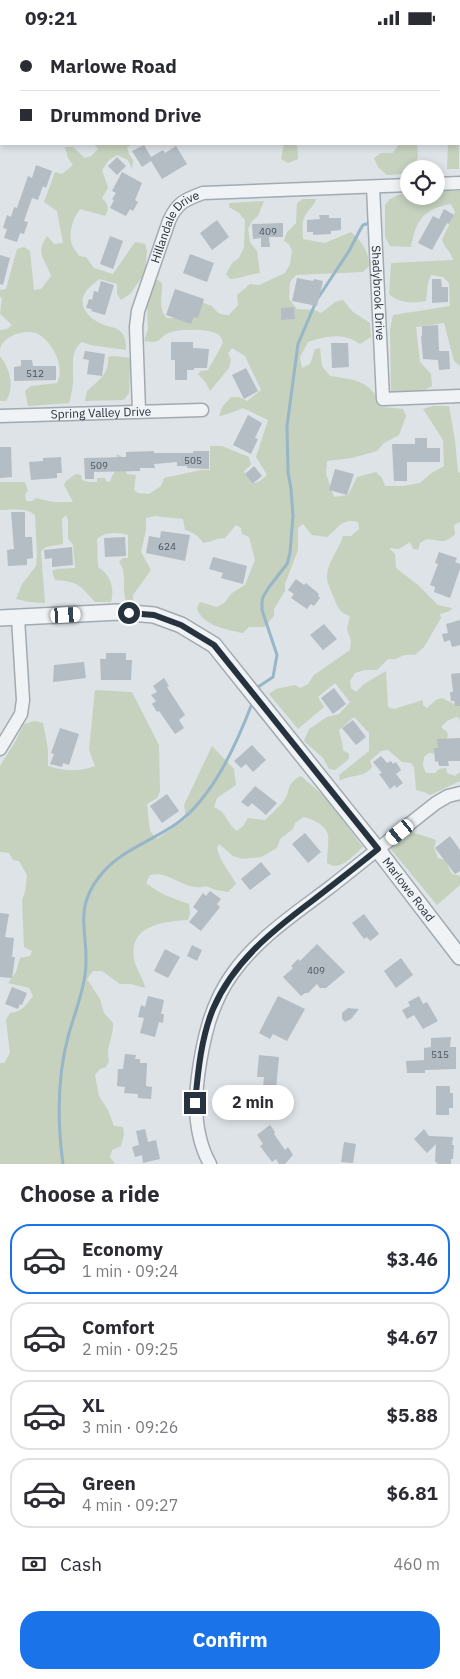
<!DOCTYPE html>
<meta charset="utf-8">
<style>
:root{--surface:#fff;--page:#f2f2f3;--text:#2b2b33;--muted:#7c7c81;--line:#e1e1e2;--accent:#1a73e8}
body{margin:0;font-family:"IBM Plex Sans",sans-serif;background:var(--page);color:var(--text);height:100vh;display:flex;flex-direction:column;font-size:19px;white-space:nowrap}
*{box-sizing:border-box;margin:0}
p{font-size:16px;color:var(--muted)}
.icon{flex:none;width:28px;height:28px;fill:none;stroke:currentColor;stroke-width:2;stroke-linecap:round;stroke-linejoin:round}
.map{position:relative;height:1129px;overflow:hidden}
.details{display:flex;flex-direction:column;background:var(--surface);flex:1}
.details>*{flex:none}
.top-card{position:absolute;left:0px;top:0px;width:460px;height:110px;box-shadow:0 2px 8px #0003;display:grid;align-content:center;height:110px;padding:0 20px;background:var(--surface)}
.fabs{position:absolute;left:400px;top:125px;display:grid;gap:10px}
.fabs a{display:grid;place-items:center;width:45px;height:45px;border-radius:50%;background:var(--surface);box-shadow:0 2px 8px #0003;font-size:25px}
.end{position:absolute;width:22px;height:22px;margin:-11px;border:6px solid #26323e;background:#fff;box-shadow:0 0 0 2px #fff}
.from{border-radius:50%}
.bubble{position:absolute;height:35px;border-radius:18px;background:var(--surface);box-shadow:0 2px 8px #0003;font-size:16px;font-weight:700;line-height:35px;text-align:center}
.car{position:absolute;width:15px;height:30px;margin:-15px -8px;border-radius:6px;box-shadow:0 0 4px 1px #0007;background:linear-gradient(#fff 24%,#345 0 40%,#fff 0 76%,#345 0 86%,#fff 0)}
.top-card b{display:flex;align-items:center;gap:18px;height:48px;font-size:19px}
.top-card b+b{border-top:1px solid var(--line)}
.top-card i{width:12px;height:12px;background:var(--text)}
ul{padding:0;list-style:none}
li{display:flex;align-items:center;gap:15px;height:70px;margin:0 10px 8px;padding:0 10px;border:2px solid var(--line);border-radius:20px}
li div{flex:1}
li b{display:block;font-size:19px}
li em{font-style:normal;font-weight:700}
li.active{border-color:var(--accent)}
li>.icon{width:45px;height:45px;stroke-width:1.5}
h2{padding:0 20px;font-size:22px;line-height:60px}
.pay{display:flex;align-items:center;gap:12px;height:55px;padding:0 20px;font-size:19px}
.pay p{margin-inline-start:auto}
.primary-button{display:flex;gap:10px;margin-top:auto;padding:10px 20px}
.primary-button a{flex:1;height:58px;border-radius:20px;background:var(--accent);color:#fff;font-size:20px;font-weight:700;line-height:58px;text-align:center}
.status{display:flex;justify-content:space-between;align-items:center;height:35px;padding:0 25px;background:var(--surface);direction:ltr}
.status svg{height:14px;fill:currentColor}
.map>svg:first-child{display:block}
.green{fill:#c6d1be}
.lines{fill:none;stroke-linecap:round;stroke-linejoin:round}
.stream{stroke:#97b6c8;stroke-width:3}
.building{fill:#b4bcc4}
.minor-casing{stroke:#a2aab1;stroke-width:15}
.tertiary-casing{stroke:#a2aab1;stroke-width:18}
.minor{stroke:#f0f3f5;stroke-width:12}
.tertiary{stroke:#f0f3f5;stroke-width:15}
.secondary{stroke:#fff;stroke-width:18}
.route{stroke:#26323e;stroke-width:6}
.labels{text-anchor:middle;stroke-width:4;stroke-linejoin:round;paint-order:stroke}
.number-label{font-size:10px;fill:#4a5460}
.street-label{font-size:12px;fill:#26323e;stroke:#ecf1f5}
</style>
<div class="status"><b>09:21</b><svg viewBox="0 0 49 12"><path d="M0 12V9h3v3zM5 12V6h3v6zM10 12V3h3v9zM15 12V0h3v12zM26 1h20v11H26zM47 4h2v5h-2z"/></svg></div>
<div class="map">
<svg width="460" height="1129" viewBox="0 0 460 1129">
<rect width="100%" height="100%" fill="#dde3e7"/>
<g class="green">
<path d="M459 90V134H447L448 109H459Z"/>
<path d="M94 109H133L127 112 129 119 133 125 132 134 128 125 117 120 109 125 102 135 108 153 102 163C108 169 110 173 105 181L80 174C73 183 68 198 72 210 74 214 77 218 79 221L86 222 94 233 113 239 135 207 145 209 147 216 145 238 130 259 121 265 117 259V249L99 244C95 248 87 253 85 258 77 272 90 284 102 289 108 292 116 292 120 296 126 302 126 308 126 315L91 310 82 307C69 316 74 334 73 348 72 355 71 361 69 368L28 371 25 356 31 351 57 348C66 332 52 305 36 298 23 294 3 301 0 314V295L7 294 12 290 0 279 2 263 0 262V255L6 254 17 214 24 212 30 216 34 255 41 254 51 241C45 223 35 220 47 201L54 209 63 208 57 176 44 167 55 137 62 139 73 130 68 123 65 112H73L85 123 91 121 98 114Z"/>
<path d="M284 109H297L298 124 288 128 281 124Z"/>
<path d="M399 109H417C418 122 420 126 409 134 400 141 400 139 387 140L378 132 374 123 381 118H393Z"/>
<path d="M436 156H460V331L454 326 444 288 416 292 420 327 431 339 432 351 423 356 391 357 390 294 393 280 450 271 449 248 443 242 431 240 428 248 426 266C412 268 400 269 389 259L391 228 453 225C451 216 445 214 442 205L455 177 451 169C423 174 416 185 411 212L390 211 385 202V170L390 164 401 159 409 157V161H436Z"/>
<path d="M303 164H316C314 171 310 173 306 179 301 186 303 196 303 204L325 208 351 197C362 207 369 216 369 231L363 237 296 240 290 247 289 264 297 274 315 275 321 278 335 267 343 265 353 277 370 288 371 302 360 309C344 297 325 301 308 307L300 322 302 333 310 329 315 314 320 313 322 331 330 341C358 346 369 344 382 372L403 374 406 381 399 400 384 408 377 416 352 423 327 426 326 439 334 462 348 460 357 442 376 437 382 443 385 451H403L420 448 430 439 444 431 443 405 423 374 433 371H449L455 405 458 437 460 438V487L454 490 455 499C444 510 440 505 427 504L420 508 418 515 413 514 410 507 399 514 389 513 395 519 396 533 418 550 438 570 452 573 450 576 440 579 441 583 424 612 415 620C401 617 399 626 388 624L377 635H365L355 638 350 646 351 653 356 657 364 649 386 636 388 672 394 674 423 665V670L427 673 436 665 442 663 454 669 460 670V686L459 683 456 682 447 686 441 692 447 697 448 701 437 719 429 718 424 722 423 731 426 738H435L439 734 446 733 447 738 455 741 460 737V746L430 760 424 757 416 755 414 732 411 728 402 727 388 715 381 716 370 726 372 732C365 743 350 739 340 746L339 740 369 716V698L354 682 339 695C340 702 343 707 343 715L349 719V724L335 735 329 734 323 723 304 706 309 694 327 682 339 679 350 667 335 648 318 662 324 672 298 694 269 659 276 654 295 650 300 653 308 649 314 640 350 615 351 606 347 594 350 581C338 577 338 572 333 561 331 555 327 548 327 542 327 527 339 515 343 501H351L359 494 358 487C341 483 339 493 327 502L312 500 303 489 298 493V515L285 549V556L274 574V581L264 592H249L243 598C227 595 201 590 197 573L200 567 217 572 224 568 232 558 245 550 255 525 249 502 242 499 241 493 236 490 225 503C217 503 211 507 203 508 199 501 193 497 185 495L183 484 155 481 146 483V495L141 517 151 535 133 560V566H126C121 554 128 537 119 527L123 523H128V500C118 497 104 497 97 504L98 532C110 539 115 553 111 567H95C79 550 80 547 55 545L52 536 57 534 75 533 73 510 68 504V485L66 480 62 484 63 509 46 512 41 516 45 568 29 567 16 564 22 549 36 531 37 522 35 480C26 472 12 475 0 475V447H25L28 456 25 459 26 466H32L36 463 53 467H73L64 450 66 446 76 439 81 440 82 445 89 447H97V443H105L106 446 110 447 112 441 115 437 117 419 121 421 127 439 136 440 134 455 138 458 149 459 161 451 164 443 201 435H210V411H222L249 422 251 430 244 436 251 449 260 446 267 440 256 422 268 385 243 373C235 376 227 380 219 381L222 372 231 362H239L247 366 261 355 245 321 232 313 228 318 231 325 229 333 210 356 206 348 198 339 201 336 208 335 223 308C222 305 222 303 220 301 213 293 181 294 171 297 157 302 164 309 144 306L148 294 147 267 156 244 162 248C163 260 157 274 167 283H179L201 267 212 271C217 278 220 280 229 280L238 270 237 260 250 249 259 250 285 238 290 229 292 216 289 209 284 206 287 197 296 188 297 168Z"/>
<path d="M264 166 258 181 252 186 248 194 250 207 257 216 260 238C249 239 240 244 230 244L226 239 232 228 239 223 244 212 245 185 239 178 229 172V168Z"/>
<path d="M0 321C10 334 15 352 6 366H0Z"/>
<path d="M112 321 133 323 130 335 129 358 124 365 85 366 87 356C98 346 110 338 108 322Z"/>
<path d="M95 655 132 657 159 710 160 756 157 763 147 769 150 796 157 804 186 784 184 770 212 711 234 734 236 750 217 763 214 772C228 778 225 787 237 796L243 791 248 783 265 785C271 779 278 773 283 767 291 758 285 748 301 741L326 763 363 812C352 821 341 837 327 828 327 822 329 804 328 800 326 790 313 784 304 782L295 788 293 794 280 804 277 813 261 822 242 824 233 821 219 809 217 813C219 825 230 837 236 849L228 857 216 855 206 851C190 857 174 841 158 839 155 839 152 840 150 840L146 848C158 858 174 864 189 869L190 878 188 885C163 886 128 891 134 924 136 934 143 942 145 953L131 949H120L102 936H93L87 944 100 964 104 978 113 988C114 1002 105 1012 109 1026L106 1032 100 1034 95 1040 99 1061 108 1075 114 1091 123 1092 124 1099 121 1111 112 1115 110 1122 115 1129H0V1028H4L10 1018 6 985 10 978C22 977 26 970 33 961L29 953 8 948 16 937 20 923 30 921 32 916 24 912 22 865 25 857 27 840 19 826 13 825 9 818 0 817V731L15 707 24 689 35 686 43 688 48 714V731C63 736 79 737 95 731L89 715Z"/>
<path d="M411 797 434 804 436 806 434 813 438 823 445 825 452 839 460 841V850L437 870 389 812 399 801Z"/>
</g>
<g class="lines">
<g class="stream">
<path d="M318 263 349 216 360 195 363 190 370 188"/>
<path d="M257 656 258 652 273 642 277 620 262 575V567L263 562 269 552 287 529 290 518 293 481 291 454 288 437 287 391 298 309 315 269"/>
<path d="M63 1129C57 1085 57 1041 69 998 75 978 82 960 85 940 91 902 71 878 99 842 119 816 150 807 176 789 213 763 237 708 253 666"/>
</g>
</g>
<g class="building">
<path d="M144 110 151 122 163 115 165 118 176 111 187 129 162 144 151 126 142 132 132 116Z"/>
<path d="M117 122 126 131 117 140 108 131Z"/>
<path d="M36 130 52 136 46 153 43 151 38 165 32 163 24 186 28 187 24 199 20 198 17 207 4 203 7 194 3 193 7 180 11 182 14 172 17 173 28 141 32 143Z"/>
<path d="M122 137 142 148 135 165 138 167 133 176 130 174 126 181 110 173 114 165 112 164 116 158 112 156Z"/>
<path d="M444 174 454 180 449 189 447 188 432 215 418 208 433 181 439 184Z"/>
<path d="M319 180H329V183H341V195L331 196V199L313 200V197H307V185L320 184Z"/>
<path d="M217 185 229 202 212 215 200 198Z"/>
<path d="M283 188V202H269L270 212H261V203L253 204 252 189Z"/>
<path d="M110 201 123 206 113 234 100 229Z"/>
<path d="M190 219 214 228 207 247 183 238Z"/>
<path d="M0 220 10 223 3 250 0 249Z"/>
<path d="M297 243 313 246 314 244 323 246 317 271 292 266Z"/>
<path d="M432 244H441L442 252H448V267L432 268Z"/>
<path d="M101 246 114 250 105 280 91 276 92 274 86 273 89 264 92 265 94 256 98 257Z"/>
<path d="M175 254 204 264 198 283 194 282 191 289 166 280Z"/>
<path d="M294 272 295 284 281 285V273Z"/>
<path d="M438 290 439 316H449L450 334 439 335 438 325 423 324 421 301H422V291Z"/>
<path d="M171 307H193V313L209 314 207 333H194V335H187V345H175V325H171Z"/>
<path d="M331 308H348L349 332 332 333Z"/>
<path d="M85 316 105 319 102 341 87 339 89 325 83 324Z"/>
<path d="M21 325H32L33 331H56V345L14 346V332L21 331Z"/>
<path d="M246 333 258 356 244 364 232 340Z"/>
<path d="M248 380 262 388 255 403 258 404 251 419 233 410Z"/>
<path d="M415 403H427V413H440V427H407V446H394L392 409H415Z"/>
<path d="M0 412H11L12 442 0 443Z"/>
<path d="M154 416V418H193V416H209V434L187 433V431H177V427L154 429 155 433H140V436L94 437V444H85L84 423 126 422V417Z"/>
<path d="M61 422 62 438H57V443L31 445 29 427 43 426V423Z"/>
<path d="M254 431 262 441 252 449 245 439Z"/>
<path d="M335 434 354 439 347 460 329 455Z"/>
<path d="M11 477H25V502H32L33 523 27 524V530L8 531 7 515 14 514Z"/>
<path d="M161 496 190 500 185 526 146 518 149 501 160 503Z"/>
<path d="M125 502 126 521 105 522 104 503Z"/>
<path d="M72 512 73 530 52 532V523L45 524 44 515Z"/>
<path d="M439 517 457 523 455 527 460 529V534L450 563 434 557 435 552 430 550 438 529 435 528Z"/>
<path d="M213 522 247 531 243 549 221 543 223 538 209 534Z"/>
<path d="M296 544 304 550 306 548 319 559 318 561 320 563 314 571 311 569 307 574 291 563 294 559 288 555Z"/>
<path d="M460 585V610L452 612 450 605 444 607 442 599 448 598 446 589Z"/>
<path d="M324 589 337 604 323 615 310 600Z"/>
<path d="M106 618H126V625H132L131 645H101L100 624H106Z"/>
<path d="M84 627 86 643 53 647 54 630Z"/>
<path d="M460 638V671H455L454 666H451L450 657H453L451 639Z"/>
<path d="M164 643 169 651 167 652 185 680 179 685 184 693 175 699 159 676 157 677 152 669 156 666 151 660 157 657 153 651Z"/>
<path d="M334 653 346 669 333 679 321 663Z"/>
<path d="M353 685 366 702 356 710 342 693Z"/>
<path d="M60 693 79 699 69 730 63 728 62 732 50 729 54 719 51 718Z"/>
<path d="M460 703V726H448L449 731H439L438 726 435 727 434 713H438L437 704Z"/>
<path d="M252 710 266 725 253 737 246 729 241 733 234 726Z"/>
<path d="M381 721 387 728 391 726 393 729 396 727 401 735 396 739 403 748 396 753 395 750 390 754 379 739 382 738 373 727Z"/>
<path d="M255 751 277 768 266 780 252 768 248 772 241 767Z"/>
<path d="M167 759 179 776 162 788 150 771Z"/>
<path d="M305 798 321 817 308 828 292 809Z"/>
<path d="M450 801 460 815V836L455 839 435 813Z"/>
<path d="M261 827 271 839 250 855 241 844Z"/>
<path d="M210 856 221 864 217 869 220 872 201 896 189 887 198 876 193 872 203 858 206 861Z"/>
<path d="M0 878 9 879 5 902 14 903 12 922H15L12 943 0 942Z"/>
<path d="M364 879 379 899 370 906 367 902 364 904 352 888Z"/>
<path d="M317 909 345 937 326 953H320L317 949 308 958H305L301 961 283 942 293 933 291 931 298 924 300 926Z"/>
<path d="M192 910 202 915 197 926 187 921Z"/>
<path d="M165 914 180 922 168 943 154 936Z"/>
<path d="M401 923 413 940 396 953 384 936Z"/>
<path d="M12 952 27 958 22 970 20 969 18 974 5 969Z"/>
<path d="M148 961 164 965 161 979H164L163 988 159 987 155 1002 140 998 144 983 138 982 141 970 145 972Z"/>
<path d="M278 961 305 974 287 1006 273 999 270 1004 259 998Z"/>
<path d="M419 961 423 969 427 967 438 986 423 994 414 980 407 984 402 975 410 971 408 967Z"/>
<path d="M348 973 359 974 351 984 345 987 342 984V978Z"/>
<path d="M451 1002 450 1012H456V1034L425 1035V1038H407L406 1026 424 1025V1013L431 1012V1003Z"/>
<path d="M125 1019 136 1020 135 1024H140V1028H147L146 1051 152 1052 151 1064 138 1063V1059L124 1058 125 1052 117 1051 118 1034H123Z"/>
<path d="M259 1020 279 1022 276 1054 263 1052 264 1042H257Z"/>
<path d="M436 1051H450V1058H453V1073H449V1080H436Z"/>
<path d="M270 1090 275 1097 274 1099 285 1115 288 1112 293 1120 285 1129H279L276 1124 272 1127 260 1111 263 1109 257 1100Z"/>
<path d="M145 1094 148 1107 156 1105 160 1124 143 1128 142 1120 135 1122 132 1112 139 1110 136 1096Z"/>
<path d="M424 1094 429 1101 453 1102 452 1110H454L453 1124H451V1129H438L435 1126 436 1109 427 1118 414 1104Z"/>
<path d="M344 1107 356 1109 353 1128 341 1127Z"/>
</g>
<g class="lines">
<defs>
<g id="minor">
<path d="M436 149 460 148"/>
<path id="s1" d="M373 152 383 364 460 361"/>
<path id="s2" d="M139 376 136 292 138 276 169 186C177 168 184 165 203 158L409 150"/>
<path id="s3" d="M0 381 202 375"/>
<path d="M0 714 21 679 23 665 18 583"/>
<path d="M210 1129C195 1102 194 1071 198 1041 203 1004 211 968 233 938 258 903 296 878 329 853 365 825 400 796 436 768L448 761 460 758"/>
</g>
<g id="tertiary">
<path id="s4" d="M0 583 119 577 154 580 181 590 214 610 378 815 460 922"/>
</g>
</defs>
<use href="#minor" class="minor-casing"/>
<use href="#tertiary" class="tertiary-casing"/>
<use href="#minor" class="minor"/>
<use href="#tertiary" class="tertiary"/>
<g class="secondary">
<path d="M28 1V0"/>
<path d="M0 88 1 85"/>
</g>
</g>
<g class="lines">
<path class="route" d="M129 578 154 580 181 590 214 610 378 814C356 832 334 849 312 866 272 896 233 927 213 974 201 1003 198 1037 195 1068"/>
</g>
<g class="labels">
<g class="number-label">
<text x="268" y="200">409</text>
<text x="35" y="342">512</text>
<text x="193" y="429">505</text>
<text x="99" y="434">509</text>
<text x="167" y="515">624</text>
<text x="316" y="939">409</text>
<text x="440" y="1023">515</text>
</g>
<g class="street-label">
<text dy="4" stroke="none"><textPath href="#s2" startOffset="194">Hillandale Drive</textPath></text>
<text dy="4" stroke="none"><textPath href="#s1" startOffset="106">Shadybrook Drive</textPath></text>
<text dy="4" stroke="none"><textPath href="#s3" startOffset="101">Spring Valley Drive</textPath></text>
<text dy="4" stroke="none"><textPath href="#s4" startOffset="534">Marlowe Road</textPath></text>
</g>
</g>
</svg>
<div class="fabs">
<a><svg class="icon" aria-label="locate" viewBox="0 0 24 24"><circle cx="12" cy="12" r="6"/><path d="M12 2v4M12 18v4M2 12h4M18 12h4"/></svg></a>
</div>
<i class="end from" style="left:129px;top:578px"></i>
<i class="end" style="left:195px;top:1068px"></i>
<div class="bubble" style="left:212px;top:1050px;width:82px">2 min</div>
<i class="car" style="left:66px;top:580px;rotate:87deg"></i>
<i class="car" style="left:400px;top:797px;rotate:231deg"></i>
<div class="top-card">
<b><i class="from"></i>Marlowe Road</b>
<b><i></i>Drummond Drive</b>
</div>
</div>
<section class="details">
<h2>Choose a ride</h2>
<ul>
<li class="active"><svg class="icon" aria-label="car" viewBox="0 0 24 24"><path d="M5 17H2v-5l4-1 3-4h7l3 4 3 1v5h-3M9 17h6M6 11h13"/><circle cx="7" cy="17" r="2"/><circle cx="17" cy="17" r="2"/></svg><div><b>Economy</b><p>1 min · 09:24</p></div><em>$3.46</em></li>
<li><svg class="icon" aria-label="car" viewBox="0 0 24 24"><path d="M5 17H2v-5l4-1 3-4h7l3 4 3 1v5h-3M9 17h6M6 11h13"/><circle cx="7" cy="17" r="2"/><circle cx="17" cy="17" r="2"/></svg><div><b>Comfort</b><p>2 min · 09:25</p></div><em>$4.67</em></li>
<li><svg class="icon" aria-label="car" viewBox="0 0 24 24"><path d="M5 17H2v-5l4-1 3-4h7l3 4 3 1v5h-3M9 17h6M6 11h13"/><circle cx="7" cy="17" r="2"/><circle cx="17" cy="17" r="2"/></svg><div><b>XL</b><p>3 min · 09:26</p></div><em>$5.88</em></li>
<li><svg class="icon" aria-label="car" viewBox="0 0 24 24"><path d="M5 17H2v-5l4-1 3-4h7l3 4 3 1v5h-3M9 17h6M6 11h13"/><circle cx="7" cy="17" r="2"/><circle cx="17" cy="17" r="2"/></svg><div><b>Green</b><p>4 min · 09:27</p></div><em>$6.81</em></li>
</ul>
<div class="pay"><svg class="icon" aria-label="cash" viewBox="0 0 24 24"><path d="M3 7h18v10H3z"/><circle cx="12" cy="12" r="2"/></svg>Cash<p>460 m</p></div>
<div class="primary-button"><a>Confirm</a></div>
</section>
